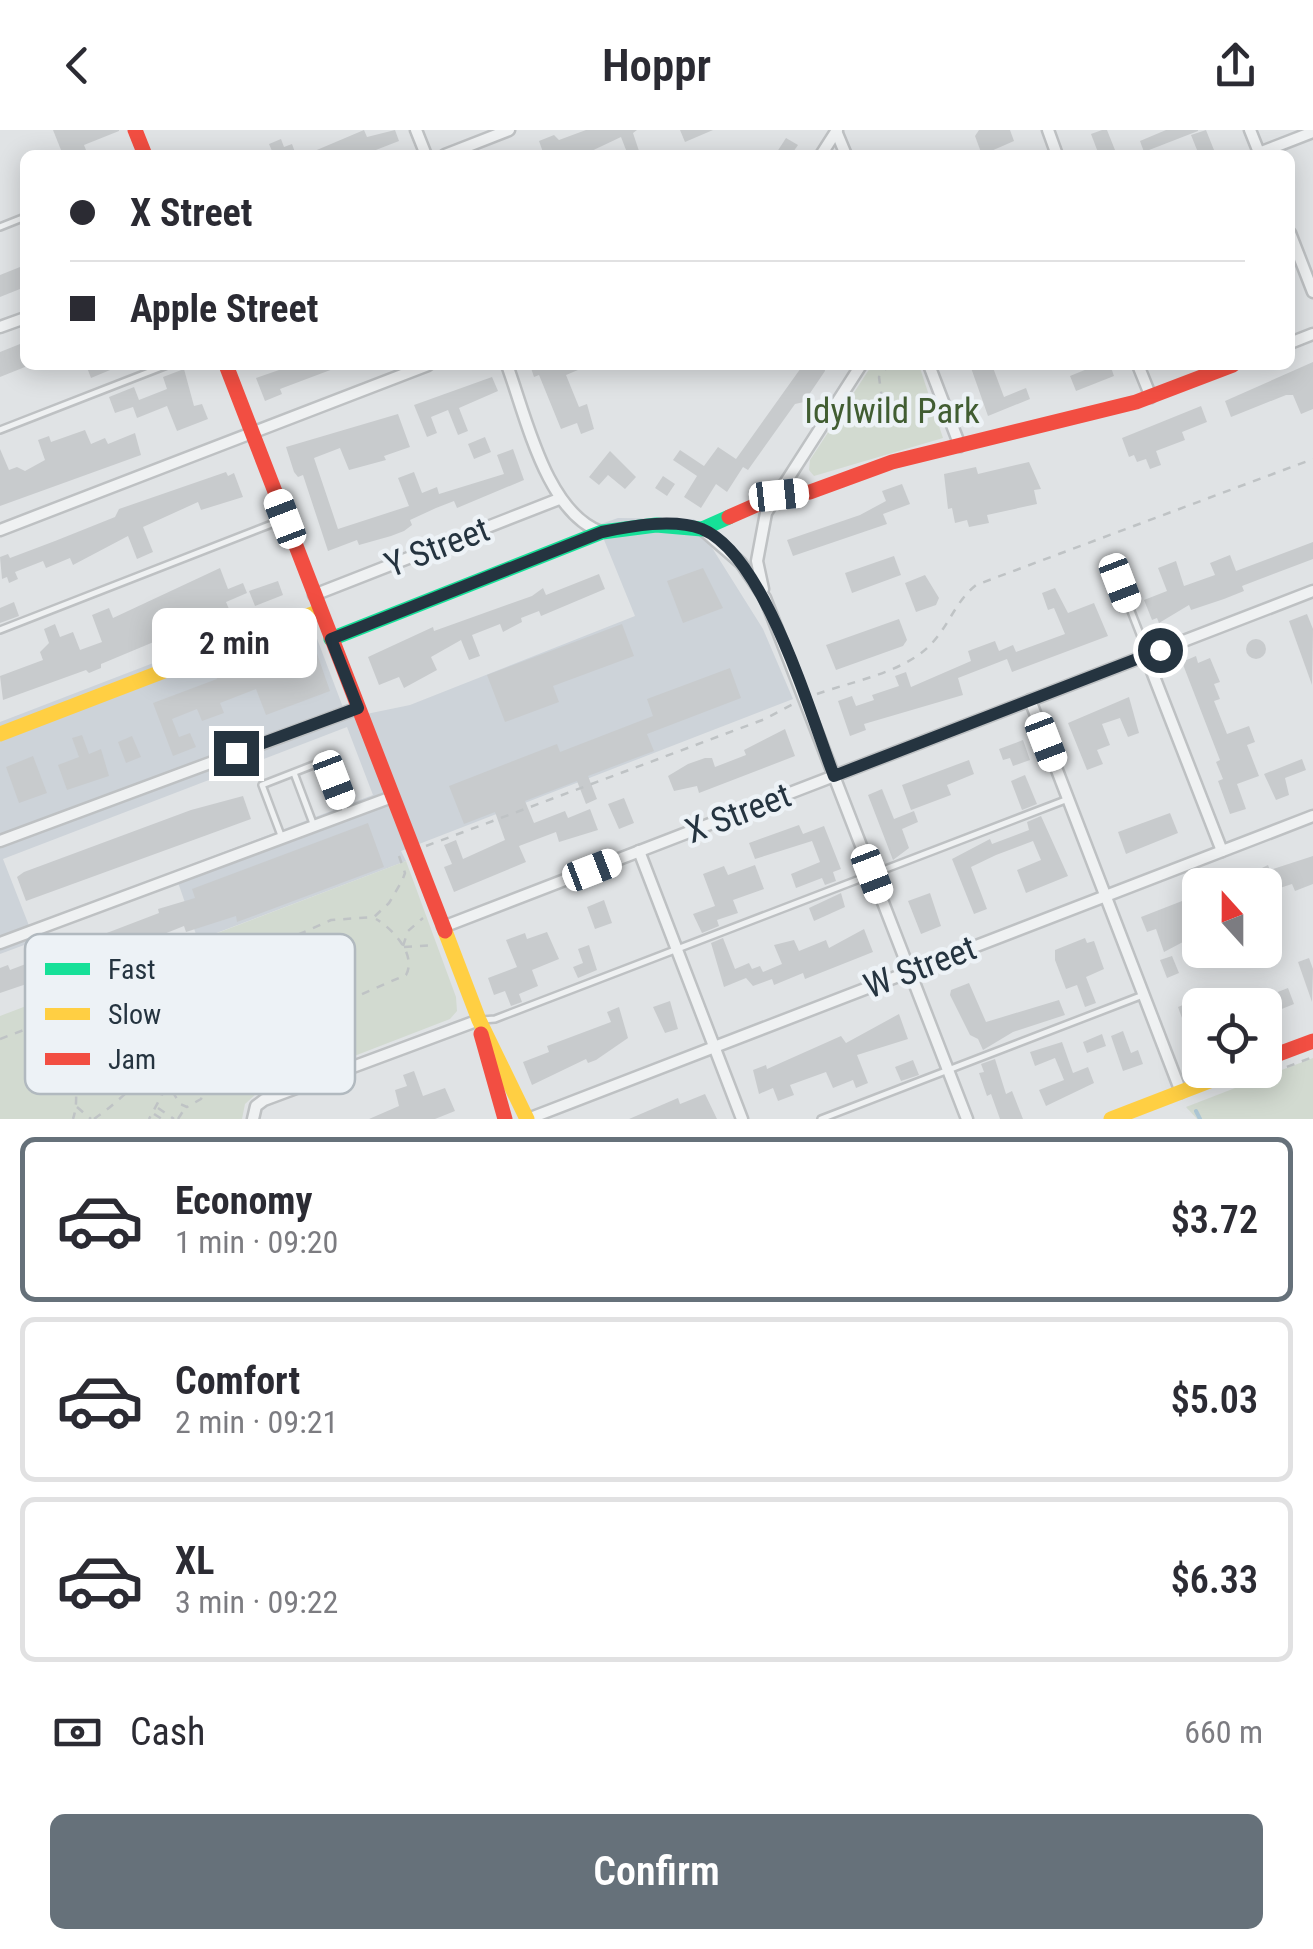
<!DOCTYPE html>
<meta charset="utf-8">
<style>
:root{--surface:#fff;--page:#f2f2f3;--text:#2b2b33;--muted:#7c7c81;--line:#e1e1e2;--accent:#66717a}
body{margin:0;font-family:"Roboto Condensed",sans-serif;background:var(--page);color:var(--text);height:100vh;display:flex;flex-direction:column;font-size:38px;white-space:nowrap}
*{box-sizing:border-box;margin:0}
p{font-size:32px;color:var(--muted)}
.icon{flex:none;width:55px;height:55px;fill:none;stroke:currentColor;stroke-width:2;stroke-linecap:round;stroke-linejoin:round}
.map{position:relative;height:989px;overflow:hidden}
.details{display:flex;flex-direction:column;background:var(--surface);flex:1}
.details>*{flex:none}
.top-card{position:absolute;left:20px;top:20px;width:1275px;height:220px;border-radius:15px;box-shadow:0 5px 25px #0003;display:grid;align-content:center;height:220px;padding:0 50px;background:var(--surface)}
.needle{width:65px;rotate:339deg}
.controls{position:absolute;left:1182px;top:738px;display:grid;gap:20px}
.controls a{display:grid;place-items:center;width:100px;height:100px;border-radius:15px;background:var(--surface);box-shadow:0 5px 25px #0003;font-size:50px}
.end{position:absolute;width:45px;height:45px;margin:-22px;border:12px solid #253440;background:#fff;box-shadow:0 0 0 5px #fff}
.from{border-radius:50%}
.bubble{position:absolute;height:70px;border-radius:15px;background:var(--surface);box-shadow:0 5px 25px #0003;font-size:32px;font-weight:600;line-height:70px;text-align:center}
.car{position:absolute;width:30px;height:60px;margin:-30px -15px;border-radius:12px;box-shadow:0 0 8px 2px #0007;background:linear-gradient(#fff 24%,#345 0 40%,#fff 0 76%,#345 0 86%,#fff 0)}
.top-card b{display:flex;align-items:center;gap:35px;height:95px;font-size:38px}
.top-card b+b{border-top:2px solid var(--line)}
.top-card i{width:25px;height:25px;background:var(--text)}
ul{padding:18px 0 0;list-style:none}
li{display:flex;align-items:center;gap:30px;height:165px;margin:0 20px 15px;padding:0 30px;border:5px solid var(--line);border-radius:15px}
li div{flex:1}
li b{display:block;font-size:38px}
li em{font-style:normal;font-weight:600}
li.active{border-color:var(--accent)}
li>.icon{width:90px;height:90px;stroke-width:1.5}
.pay{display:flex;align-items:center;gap:25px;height:110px;padding:0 50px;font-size:38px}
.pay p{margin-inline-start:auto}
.cta{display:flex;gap:20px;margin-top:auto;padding:20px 50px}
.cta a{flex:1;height:115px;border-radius:15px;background:var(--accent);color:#fff;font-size:40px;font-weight:600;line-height:115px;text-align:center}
header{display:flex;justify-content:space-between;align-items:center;height:130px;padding:0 50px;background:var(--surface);font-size:45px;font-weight:600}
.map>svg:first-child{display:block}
.built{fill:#cdd3d9}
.green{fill:#d2dad0}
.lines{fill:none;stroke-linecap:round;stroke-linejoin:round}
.stream{stroke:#acc6d4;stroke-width:4}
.building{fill:#c8cbcd}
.lane-casing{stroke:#bec1c3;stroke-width:10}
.street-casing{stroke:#bec1c3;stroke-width:15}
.path{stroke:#bfc3c5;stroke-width:2.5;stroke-dasharray:8 8;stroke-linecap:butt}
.lane{stroke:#eff1f2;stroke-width:5}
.street{stroke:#eff1f2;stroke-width:10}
.fast{stroke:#16e098;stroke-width:15}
.slow{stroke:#ffcf43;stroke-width:15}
.jam{stroke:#f24e42;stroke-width:15}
.route{stroke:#253440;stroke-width:12}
.labels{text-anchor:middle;stroke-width:9;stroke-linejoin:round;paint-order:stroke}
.park-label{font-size:35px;fill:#415d32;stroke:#edf2f6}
.street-label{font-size:35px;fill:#253440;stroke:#edf2f6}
.key{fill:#edf2f6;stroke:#b1b9bf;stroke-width:2.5}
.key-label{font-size:28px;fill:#253440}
</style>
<header><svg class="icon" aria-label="back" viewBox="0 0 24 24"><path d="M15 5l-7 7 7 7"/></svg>Hoppr<svg class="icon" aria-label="share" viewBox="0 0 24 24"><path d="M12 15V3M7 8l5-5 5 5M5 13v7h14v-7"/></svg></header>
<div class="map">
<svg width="1313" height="989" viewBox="0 0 1313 989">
<rect width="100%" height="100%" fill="#e0e3e5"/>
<path class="built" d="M618 388 694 389 763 499 793 569 401 721 406 731 198 810 174 741 373 665 347 597 3 729 35 811 0 824V592L296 478 313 498 347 588 410 575 635 486 598 395Z"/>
<g class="green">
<path d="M872 235H919L943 308 814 346 809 340 810 330Z"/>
<path d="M406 731 456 867 457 881 450 889 256 964 245 974 242 989H0V886Z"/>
<path d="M1313 928V989H1197L1186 977Z"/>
</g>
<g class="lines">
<path class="stream" d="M1196 981 1200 989"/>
</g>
<g class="building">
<path d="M53 0H119V1L84 15 88 25H63Z"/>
<path d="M364 0 367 7 395 0 399 11 363 25H305Z"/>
<path d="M586 0H637L633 3 639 21 628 25 621 7 583 25H544L539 11 554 5 559 10Z"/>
<path d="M680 0H713L685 12Z"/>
<path d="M979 0H1010L1014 11 982 25 975 6Z"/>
<path d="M1102 0H1107L1117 25H1099L1091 4Z"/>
<path d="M1166 0H1198V1L1144 22 1140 11Z"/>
<path d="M1206 0 1214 20 1199 25 1191 5Z"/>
<path d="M786 8 798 15 791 25H775Z"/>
<path d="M281 9 284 17 292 14 296 25H265L272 21 269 14Z"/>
<path d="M25 135V157L0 167V145Z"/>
<path d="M25 212V237L0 247V222Z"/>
<path d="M1313 232V279L1301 284 1293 265H1286L1231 287 1225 271Z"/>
<path d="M86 235H122L91 248Z"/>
<path d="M277 235H341V236L280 259 282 264 265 271 256 248 279 240Z"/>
<path d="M530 235H590L566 245 579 277 587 274 594 299 581 304 577 293 561 299 539 245 534 247Z"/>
<path d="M803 235H824L825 241 804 272 795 274 748 340 743 337 727 362 716 354 701 378 684 367 697 346 673 330 680 320 704 336 718 317 736 329Z"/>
<path d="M970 235H992L1004 267 1026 258 1030 269 988 286Z"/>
<path d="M1097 235H1110L1114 246 1076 261 1070 246Z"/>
<path d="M184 239 194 276 202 274 208 289 177 301 167 276 137 288 133 277 115 283 109 267 134 257 139 270 167 259 163 247Z"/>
<path d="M492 247 498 261 459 278 468 301 458 305 448 280 431 287 437 303 427 307 414 275Z"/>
<path d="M1201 276 1207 292 1182 302 1185 310 1156 321 1161 335 1150 339 1146 329 1137 332 1134 325 1129 327 1122 308Z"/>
<path d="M398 284 410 317 384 326 386 330 349 340 340 318 314 328 338 399 409 376 398 348 414 342 422 363 437 357 439 364 504 344 497 325 513 319 524 350 457 378 454 371 436 378 410 390 412 395 404 401 391 406 359 415 357 410 328 421 303 345 298 347 294 342 286 317Z"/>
<path d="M85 300 91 314 105 308 108 314 135 303 141 325 0 376V319L9 340 17 337 25 341 45 330 38 310 49 306 51 312Z"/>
<path d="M485 307 491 322 474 329 468 314Z"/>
<path d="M610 321 636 347 625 359 608 345 599 355 589 347Z"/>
<path d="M1029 332 1041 359 1034 360 1037 374 987 385 989 393 969 397 967 390 955 393 952 378 948 379 944 344 976 337 978 344Z"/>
<path d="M226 342 228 346 234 343 243 367 201 380 198 372 143 397 153 422 137 429 128 406 73 435 70 428 46 438 43 431 15 442 18 449 9 453 7 447 2 449 0 427 8 424 10 428 55 411 115 387 119 379Z"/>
<path d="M663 346 675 354 667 366 655 358Z"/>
<path d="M902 354 910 374 883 384 887 394 793 426 787 410 860 385 886 371 882 361Z"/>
<path d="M1313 412V429L1242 456 1244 461 1224 469 1191 480 1189 475 1159 493 1157 488 1152 490 1144 470 1167 461 1158 438 1176 431 1184 456 1215 445 1210 433 1230 425 1236 441Z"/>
<path d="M894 426 901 445 852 463 845 443Z"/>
<path d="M220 438 228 459 243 453 247 463 226 472 229 479 223 483 101 534V538L89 543 86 540 3 570 0 546 43 530 40 522 49 513 44 499 55 494 60 507 73 502 80 520 102 512 92 485 109 478 113 488Z"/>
<path d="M703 438 723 478 683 493 667 451Z"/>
<path d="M599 444 605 459 541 486 539 481 521 488 522 492 503 502 500 494 472 505 480 526 469 530 461 510 431 527 437 540 404 558 399 547 379 555 368 527 433 497 434 501 532 466 543 458 546 465Z"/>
<path d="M925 445 939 468 936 475 916 482 905 453Z"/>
<path d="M278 451 283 465 255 476 249 461Z"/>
<path d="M1055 458 1068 483 1094 473 1108 506 1012 542 1007 529 958 548 963 565 864 594 866 600 850 606 838 571 852 566 856 576 874 570 872 565 899 556 895 546 906 542 911 557 971 531 968 521 995 511 999 521 1013 515 1016 522 1065 504 1054 478 1048 480 1042 463Z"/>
<path d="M14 472 19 486 0 493V478Z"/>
<path d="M1307 484 1313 499 1312 555 1289 491Z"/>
<path d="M899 489 907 510 903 516 836 540 826 515Z"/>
<path d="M622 494 634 526 553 556 559 572 505 592 487 545Z"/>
<circle cx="1256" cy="519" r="10"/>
<path d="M308 517 315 518 330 561 266 585 256 559 220 573 224 583 202 591 197 579 172 589 179 607 190 603 196 617 173 626 153 573 217 549 213 537 238 527 244 542Z"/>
<path d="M1196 526 1198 533 1210 528 1220 552 1214 554 1220 569 1214 571 1227 604 1249 596 1255 612 1247 615 1259 646 1237 654 1246 679 1230 684 1218 651 1223 649 1216 632 1220 630 1182 532Z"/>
<path d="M730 538 741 568 647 604 654 621 588 646 597 669 586 674 577 651 525 671 534 693 565 681 568 688 590 679 598 700 559 712 556 702 519 716 526 732 454 762 444 737 452 734 444 715 456 710 463 729 505 710 495 682 464 694 449 656 557 614 560 622 653 586 647 569Z"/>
<path d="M1129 567 1139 603 1128 607 1120 588 1102 594 1110 615 1097 620 1103 634 1087 640 1068 593Z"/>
<path d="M785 599 795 626 699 663 697 656 674 661 668 646 688 634 705 628H712L715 637 746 625 744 620Z"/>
<path d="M82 605 89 624 101 619 109 646 67 660 58 635 79 627 72 608Z"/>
<path d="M132 606 141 627 126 633 118 612Z"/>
<path d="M1023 610 1030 630 1013 636 1010 628 1003 630 999 619Z"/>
<path d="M33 626 47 663 19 673 6 637Z"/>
<path d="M1302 629 1306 640 1285 648 1289 665 1276 670 1264 644Z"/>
<path d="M969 630 974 644 947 655 951 665 911 680 902 655Z"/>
<path d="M1025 645 1037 674 1022 680 1011 651Z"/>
<path d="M882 659 894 689 914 681 918 692 902 699 909 718 893 730 868 665Z"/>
<path d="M243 666 251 689 26 771 17 747 24 742 191 680Z"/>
<path d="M624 668 634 693 619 699 608 674Z"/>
<path d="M1170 683 1178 703 1126 724 1118 702Z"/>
<path d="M1041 686 1068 746 1026 763 1017 740 1041 730 1033 711 996 725 971 737 987 779 974 784 952 729 990 709 992 714 1029 700 1027 692Z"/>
<path d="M368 693 384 737 237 792 236 786 186 802 184 796 114 824 116 829 96 836 94 831 0 863V838L8 835 10 840 159 783 158 779 195 768 192 759Z"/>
<path d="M799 695 803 704 824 696 841 739 833 742 836 751 825 755 822 748 796 758 791 744 820 732 812 711 755 729 749 713Z"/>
<path d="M1313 726V754L1295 761 1292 754 1265 763V755H1227L1268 735 1270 740Z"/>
<path d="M755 735 764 759 733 770 738 783 717 790 719 796 702 803 693 784 715 776 703 744 724 736 728 745Z"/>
<path d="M841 763 845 777 814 791 809 778Z"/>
<path d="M930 763 941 796 921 804 908 771Z"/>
<path d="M1200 764V803L1164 822 1156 799 1147 802 1141 787Z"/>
<path d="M604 770 612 793 595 799 587 777Z"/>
<path d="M864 799 873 822 805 849 803 843 774 855 772 849 753 856 746 848 724 857 711 813 723 808 735 839 749 833 752 839 760 836 763 842 782 834 774 815 794 810 799 821 826 810 829 818Z"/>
<path d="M547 802 559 829 532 840 538 856 519 864 522 872 511 876 505 861 494 865 488 848 517 837 506 810 525 803 527 809Z"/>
<path d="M1085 808 1087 813 1094 811 1104 839 1086 847 1096 873 1085 877 1077 855 1066 859 1055 830V820Z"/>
<path d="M589 815 597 840 578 848 573 837 583 833 578 819Z"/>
<path d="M1172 826 1179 843 1167 848 1160 830Z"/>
<path d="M1309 828 1313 839 1312 872 1298 832Z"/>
<path d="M969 853 986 892 1059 870 1065 885 1013 902 983 920 978 909 970 905 950 865 951 860Z"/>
<path d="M1288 858 1294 874 1267 885 1260 869Z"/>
<path d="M1247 862 1252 875H1215V874Z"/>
<path d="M1200 868V909L1191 913 1178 877Z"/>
<path d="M670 871 678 899 665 903 653 877Z"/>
<path d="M619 877 628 908 596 930 588 933 586 929 532 955 523 932 549 922 547 916 611 892 607 882Z"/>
<path d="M899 884 908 909 857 925 868 953 856 958 853 950 833 958 826 942 790 955 794 965 778 971 773 958 759 964 753 940 766 935 767 939 841 906 846 913Z"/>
<path d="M1123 901 1131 923 1138 920 1143 934 1123 941 1111 906Z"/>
<path d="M1102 904 1106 916 1087 923 1083 912Z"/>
<path d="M1062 912 1073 943 1088 937 1094 953 1046 976 1039 960 1064 950 1055 928 1035 936 1030 922Z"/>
<path d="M995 929 1006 964 1012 961 1023 989H1000L991 964 987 966 979 943 984 942 981 934Z"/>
<path d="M913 930 919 945 901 951 895 937Z"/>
<path d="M414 941 423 966 445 958 455 981 435 989H369L399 976 395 960 407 956 403 945Z"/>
<path d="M705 964 717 989H629L678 968 680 974Z"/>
</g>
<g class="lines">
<defs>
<g id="lane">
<path d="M0 97 25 87"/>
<path d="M0 300 167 235"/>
<path d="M1120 453 1147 522"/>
<path d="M0 500 282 390"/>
<path d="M294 643 314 696"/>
<path d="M282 708 262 655 326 630 346 683"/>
<path d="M482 890 495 889 1068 669"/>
<path d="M821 989 1143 865"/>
</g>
<g id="street">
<path d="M416 0 426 25"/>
<path d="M1048 0 1057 25"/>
<path d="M1250 0 1260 25"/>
<path d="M836 1 846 25"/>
<path d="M1259 23 1313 2"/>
<path d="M445 25 509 0"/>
<path d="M821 25 837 0"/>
<path d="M1290 103 1313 162"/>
<path d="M0 197 25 188"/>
<path d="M1290 213 1313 204"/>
<path d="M507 235C526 286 546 382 601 402"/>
<path d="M929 235 960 316"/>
<path d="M1138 235 1151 267"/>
<path d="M702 399 741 433 765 468 967 989"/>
<path d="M0 400 428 235"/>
<path d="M763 459 757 431 766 383 861 235"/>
<path d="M314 465 559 369"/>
<path d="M1146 526 1222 721"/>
<path d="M1030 570 1181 962"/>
<path d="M0 711 358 578"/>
<path d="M639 721 742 989"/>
<path d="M443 797 1313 461"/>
<path d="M0 813 392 667"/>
<path d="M253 989 256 976 264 970 479 890"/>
<path d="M528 989 1313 686"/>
</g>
</defs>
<use href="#lane" class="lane-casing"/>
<use href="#street" class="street-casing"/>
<g class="path">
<path d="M882 274 873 275 866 286 871 295 884 284 879 247 889 235"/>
<path d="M817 564C853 551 907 542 933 512 950 493 956 471 976 455L1313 329"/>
<path d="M426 716 765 589 795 573"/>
<path d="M403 816 408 801 423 788"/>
<path d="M404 817 435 815"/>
<path d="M43 896C68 917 83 959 73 989"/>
<path d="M0 909 98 872 115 859 207 819 277 814 331 790 374 787 389 773 402 751 405 743 399 726"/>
<path d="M170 923 174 930 165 935 162 944 180 974 187 977 201 969 204 961 189 930H174"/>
<path d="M148 946 162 965 149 989"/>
<path d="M1242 954 1313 927"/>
<path d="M77 977 91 989"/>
<path d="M158 978 174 989"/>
<path d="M154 984 162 989"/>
<path d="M94 989C131 964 155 928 195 909 218 898 239 907 263 901 311 890 360 864 406 845 417 825 393 799 376 789"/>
<path d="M178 989 185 978"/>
</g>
<use href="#lane" class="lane"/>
<use href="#street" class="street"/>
<path class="fast" d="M331 509 602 402 656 395 702 399 729 387"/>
<g class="slow">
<path d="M0 604 320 481"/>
<path d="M445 801 479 890 527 989"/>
<path d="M1111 989 1238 940"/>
</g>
<g class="jam">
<path d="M135 0 145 25"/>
<path d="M226 235 445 801"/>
<path d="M729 387 779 365 810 362 892 332 1136 272 1233 235"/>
<path d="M481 904 505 989"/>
<path d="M1265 929 1313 911"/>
</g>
</g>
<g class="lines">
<path class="route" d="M236 623 358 578 331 509 602 402C631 396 673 388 702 399 765 425 810 584 834 646L1160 520"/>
</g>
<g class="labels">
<g class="park-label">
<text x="892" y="293">Idylwild Park</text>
</g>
<g class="street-label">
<text transform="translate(437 417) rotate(-21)" y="12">Y Street</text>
<text transform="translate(738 683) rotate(-21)" y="12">X Street</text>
<text transform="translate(920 837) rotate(-21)" y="12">W Street</text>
</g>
</g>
<rect x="25" y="804" width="330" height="160" rx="15" class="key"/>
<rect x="45" y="833" width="45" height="12" fill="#16e098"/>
<rect x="45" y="878" width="45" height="12" fill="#ffcf43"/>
<rect x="45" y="923" width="45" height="12" fill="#f24e42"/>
<g class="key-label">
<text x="108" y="849">Fast</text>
<text x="108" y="894">Slow</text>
<text x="108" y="939">Jam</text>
</g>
</svg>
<div class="controls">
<a><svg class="needle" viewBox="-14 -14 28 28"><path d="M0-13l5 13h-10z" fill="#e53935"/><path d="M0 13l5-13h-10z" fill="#7c7c81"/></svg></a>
<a><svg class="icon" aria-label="locate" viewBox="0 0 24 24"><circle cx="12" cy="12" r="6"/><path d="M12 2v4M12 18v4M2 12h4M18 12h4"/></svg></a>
</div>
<i class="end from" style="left:1160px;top:520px"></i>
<i class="end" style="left:236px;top:623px"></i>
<div class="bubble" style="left:152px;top:478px;width:165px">2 min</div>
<i class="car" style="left:779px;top:365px;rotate:84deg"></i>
<i class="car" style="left:285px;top:389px;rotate:339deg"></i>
<i class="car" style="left:1120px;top:453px;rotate:159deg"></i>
<i class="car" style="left:1046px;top:612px;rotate:159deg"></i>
<i class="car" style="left:334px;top:650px;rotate:159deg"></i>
<i class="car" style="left:592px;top:740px;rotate:69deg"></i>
<i class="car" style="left:872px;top:744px;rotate:159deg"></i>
<div class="top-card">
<b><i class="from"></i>X Street</b>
<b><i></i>Apple Street</b>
</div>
</div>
<section class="details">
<ul>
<li class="active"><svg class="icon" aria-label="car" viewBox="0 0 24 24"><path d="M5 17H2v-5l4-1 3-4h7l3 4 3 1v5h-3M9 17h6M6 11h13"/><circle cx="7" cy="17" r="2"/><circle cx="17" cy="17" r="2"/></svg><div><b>Economy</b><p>1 min · 09:20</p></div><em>$3.72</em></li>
<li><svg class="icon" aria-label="car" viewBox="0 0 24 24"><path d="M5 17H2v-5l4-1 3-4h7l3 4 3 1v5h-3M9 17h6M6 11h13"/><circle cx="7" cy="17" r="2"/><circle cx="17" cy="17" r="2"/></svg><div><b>Comfort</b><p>2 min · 09:21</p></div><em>$5.03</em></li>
<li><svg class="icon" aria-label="car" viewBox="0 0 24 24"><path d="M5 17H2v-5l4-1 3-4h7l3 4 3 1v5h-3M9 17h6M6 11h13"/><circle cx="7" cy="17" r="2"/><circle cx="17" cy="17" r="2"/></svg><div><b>XL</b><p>3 min · 09:22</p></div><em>$6.33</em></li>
</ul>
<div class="pay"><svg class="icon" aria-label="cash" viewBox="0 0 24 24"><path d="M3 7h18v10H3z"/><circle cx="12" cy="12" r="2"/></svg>Cash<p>660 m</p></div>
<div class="cta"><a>Confirm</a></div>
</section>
